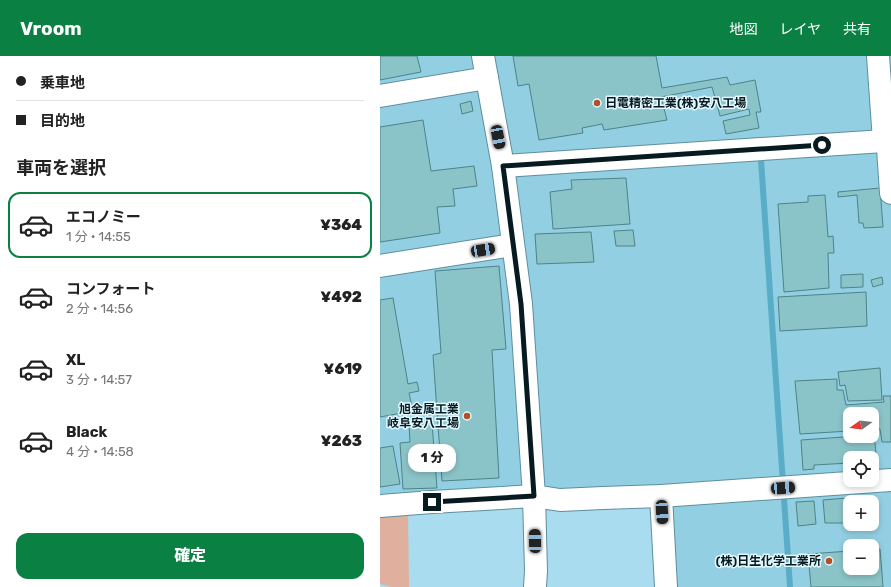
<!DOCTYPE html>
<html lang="ja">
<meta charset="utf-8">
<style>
:root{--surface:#fff;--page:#f2f2f2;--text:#222;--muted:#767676;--line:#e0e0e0;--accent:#0b8043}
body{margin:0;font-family:Rubik,"Noto Sans JP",sans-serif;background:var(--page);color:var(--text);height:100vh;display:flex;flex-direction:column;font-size:15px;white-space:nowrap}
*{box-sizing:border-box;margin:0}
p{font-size:13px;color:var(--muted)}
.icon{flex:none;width:22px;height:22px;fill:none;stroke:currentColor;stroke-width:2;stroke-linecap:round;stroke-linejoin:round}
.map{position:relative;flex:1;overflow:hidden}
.sheet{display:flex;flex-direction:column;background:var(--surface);width:380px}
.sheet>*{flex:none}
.hud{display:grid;align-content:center;height:88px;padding:0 16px;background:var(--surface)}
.needle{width:26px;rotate:256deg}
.buttons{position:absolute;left:463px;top:351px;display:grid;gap:8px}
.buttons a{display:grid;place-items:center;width:36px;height:36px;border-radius:8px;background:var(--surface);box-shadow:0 2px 6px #0003;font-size:20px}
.end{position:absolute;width:18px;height:18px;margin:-9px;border:5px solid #061a20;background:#fff;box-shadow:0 0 0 2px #fff}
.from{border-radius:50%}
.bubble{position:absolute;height:28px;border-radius:12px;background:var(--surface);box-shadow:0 2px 6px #0003;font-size:13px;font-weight:800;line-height:28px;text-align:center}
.car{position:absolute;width:12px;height:24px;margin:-12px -6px;border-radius:5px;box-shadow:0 0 3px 1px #0007;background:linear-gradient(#222 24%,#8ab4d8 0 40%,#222 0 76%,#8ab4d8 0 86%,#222 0)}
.hud b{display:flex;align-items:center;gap:14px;height:38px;font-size:15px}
.hud b+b{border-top:1px solid var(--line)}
.hud i{width:10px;height:10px;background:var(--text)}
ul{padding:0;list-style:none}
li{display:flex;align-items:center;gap:12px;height:66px;margin:0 8px 6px;padding:0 8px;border:2px solid transparent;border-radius:12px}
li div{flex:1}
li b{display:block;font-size:15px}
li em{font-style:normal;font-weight:800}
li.active{border-color:var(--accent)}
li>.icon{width:36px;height:36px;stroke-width:1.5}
h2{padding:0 16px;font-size:18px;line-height:48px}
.primary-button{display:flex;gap:8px;margin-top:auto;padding:8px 16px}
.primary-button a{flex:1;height:46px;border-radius:12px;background:var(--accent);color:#fff;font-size:16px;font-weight:800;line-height:46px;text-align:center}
header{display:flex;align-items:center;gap:24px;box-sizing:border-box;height:56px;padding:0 20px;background:var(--accent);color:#fff}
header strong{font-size:19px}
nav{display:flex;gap:22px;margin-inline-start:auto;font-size:14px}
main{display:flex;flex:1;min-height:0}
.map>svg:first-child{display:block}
.built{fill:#93cfe3;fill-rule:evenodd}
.green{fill:#e0b09f}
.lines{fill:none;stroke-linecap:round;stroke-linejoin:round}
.stream{stroke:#59adc7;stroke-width:6}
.building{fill:#8bc4c8;stroke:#4c8387}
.minor-casing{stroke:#5d8e9f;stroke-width:24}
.tertiary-casing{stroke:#5d8e9f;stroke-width:24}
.minor{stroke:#fff;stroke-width:22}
.tertiary{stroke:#fff;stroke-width:22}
.route{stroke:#061a20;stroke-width:5}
.poi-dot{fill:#b54f25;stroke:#e3f8ff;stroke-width:1.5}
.labels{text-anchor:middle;stroke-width:3;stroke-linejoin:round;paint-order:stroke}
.poi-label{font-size:12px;font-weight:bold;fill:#061a20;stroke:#e3f8ff;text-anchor:end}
</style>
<header>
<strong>Vroom</strong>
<nav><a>地図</a><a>レイヤ</a><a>共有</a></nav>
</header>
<main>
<section class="sheet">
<div class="hud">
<b><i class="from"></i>乗車地</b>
<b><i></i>目的地</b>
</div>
<h2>車両を選択</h2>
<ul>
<li class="active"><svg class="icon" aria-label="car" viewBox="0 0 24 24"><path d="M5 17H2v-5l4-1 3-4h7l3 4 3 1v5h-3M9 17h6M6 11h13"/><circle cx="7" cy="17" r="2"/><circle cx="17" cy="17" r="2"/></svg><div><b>エコノミー</b><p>1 分 · 14:55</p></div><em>¥364</em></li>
<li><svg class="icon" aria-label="car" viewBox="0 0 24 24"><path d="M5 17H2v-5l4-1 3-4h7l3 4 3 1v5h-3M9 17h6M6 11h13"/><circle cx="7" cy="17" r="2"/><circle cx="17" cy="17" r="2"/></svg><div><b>コンフォート</b><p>2 分 · 14:56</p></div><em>¥492</em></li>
<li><svg class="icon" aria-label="car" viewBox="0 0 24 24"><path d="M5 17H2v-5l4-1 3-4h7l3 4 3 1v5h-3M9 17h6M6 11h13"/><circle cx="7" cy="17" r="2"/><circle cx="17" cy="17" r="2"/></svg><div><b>XL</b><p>3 分 · 14:57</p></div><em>¥619</em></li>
<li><svg class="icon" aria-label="car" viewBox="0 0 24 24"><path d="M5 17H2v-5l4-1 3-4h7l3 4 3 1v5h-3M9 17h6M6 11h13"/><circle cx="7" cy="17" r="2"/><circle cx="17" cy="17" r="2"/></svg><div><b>Black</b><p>4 分 · 14:58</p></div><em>¥263</em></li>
</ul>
<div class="primary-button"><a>確定</a></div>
</section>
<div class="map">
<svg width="511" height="531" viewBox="0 0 511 531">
<rect width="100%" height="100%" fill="#a8dcee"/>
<path class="built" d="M0 0H511V531H295L289 432 0 440ZM470 358H492V380H470ZM470 402H492V424H470ZM470 446H492V468H470ZM470 490H492V512H470Z"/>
<path class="green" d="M28 457 29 531H11L0 528V458Z"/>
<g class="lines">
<path class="stream" d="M381 104 410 531"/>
</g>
<g class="building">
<path d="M0 0H37L41 16 0 24Z"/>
<path d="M133 0H276L282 32 347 21 350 29 375 24 381 56H376L379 72 346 78 343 65 370 59 369 53 340 60 332 31 281 41 287 64 224 74 222 68 202 72 203 77 159 84 149 28 138 30Z"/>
<path d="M91 45 93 55 82 58 80 48Z"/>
<path d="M43 64 51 115 94 110 97 130 73 133 75 150 57 151 60 177 0 186V71Z"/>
<path d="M246 122 250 168 173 173 170 136 192 133 191 124Z"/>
<path d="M500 132 503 171 484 172 483 167H479L477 139 458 141V136Z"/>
<path d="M445 139 448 181 453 180 454 197H448L449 232 404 236 398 148 428 146V140Z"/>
<path d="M253 174 255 190H236L234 175Z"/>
<path d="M211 176 214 206 157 208 155 178Z"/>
<path d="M119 210 126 293 112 294 119 422 62 425 53 299 61 297 55 215Z"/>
<path d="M483 218V231L461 232V219Z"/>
<path d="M502 221 503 228 493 231 491 224Z"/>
<path d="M486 236 487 270 400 275 398 241Z"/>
<path d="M13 242 28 328 37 326 39 335 29 337 33 355 0 361V244Z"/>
<path d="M500 312 502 344 468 345 465 329 460 330 458 316Z"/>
<path d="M457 323V334H463L466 349 504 346 503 340H511V386H502L500 373H492V358H470V375L420 378 415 325Z"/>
<path d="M52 367 57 432 23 433 20 387 30 386 29 368Z"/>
<path d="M492 379H494L497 406H492V402H470V407L434 409V413L423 414 421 384 478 380H492Z"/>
<path d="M13 390 20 428 0 431V392Z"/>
<path d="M479 441V446H470V467H445L443 444Z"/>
<path d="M434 445 436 468 418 470 416 446Z"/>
<path d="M492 493H500L503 531H431L428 498 470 495V512H492Z"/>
</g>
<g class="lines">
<defs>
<g id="minor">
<path d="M498 0 504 85 508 92 511 137"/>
<path d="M0 40 107 22"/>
<path d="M123 110 504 85"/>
<path d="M0 210 133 189"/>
<path d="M281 440 286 531"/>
<path d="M0 450 52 446 154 440 180 444 223 442 281 440 511 424"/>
</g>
<path id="tertiary" d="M103 0 123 110 141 248 154 440 156 515 155 531"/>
</defs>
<use href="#minor" class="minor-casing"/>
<use href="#tertiary" class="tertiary-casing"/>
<use href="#minor" class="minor"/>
<use href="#tertiary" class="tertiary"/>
</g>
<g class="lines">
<path class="route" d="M52 446 154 440 141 248 123 110 442 89"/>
</g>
<g class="poi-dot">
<circle cx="217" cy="47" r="4"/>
<circle cx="87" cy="360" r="4"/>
<circle cx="449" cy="505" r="4"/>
</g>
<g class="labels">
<g class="poi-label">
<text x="225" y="51" text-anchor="start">日電精密工業(株)安八工場</text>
<text x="79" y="357">旭金属工業<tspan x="79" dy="14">岐阜安八工場</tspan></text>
<text x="441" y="509">(株)日生化学工業所</text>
</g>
</g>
</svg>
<div class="buttons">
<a><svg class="needle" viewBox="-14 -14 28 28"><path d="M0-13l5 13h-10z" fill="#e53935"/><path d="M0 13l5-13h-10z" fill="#767676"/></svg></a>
<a><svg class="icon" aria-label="locate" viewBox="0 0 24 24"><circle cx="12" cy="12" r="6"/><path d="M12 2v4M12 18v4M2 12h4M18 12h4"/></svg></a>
<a>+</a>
<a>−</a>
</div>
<i class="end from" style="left:442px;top:89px"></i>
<i class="end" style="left:52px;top:446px"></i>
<div class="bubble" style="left:28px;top:388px;width:48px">1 分</div>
<i class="car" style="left:118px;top:81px;rotate:169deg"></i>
<i class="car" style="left:103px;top:194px;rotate:81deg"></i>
<i class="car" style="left:403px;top:432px;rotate:86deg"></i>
<i class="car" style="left:282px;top:456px;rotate:177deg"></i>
<i class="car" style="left:155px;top:485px;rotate:359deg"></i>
</div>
</main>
